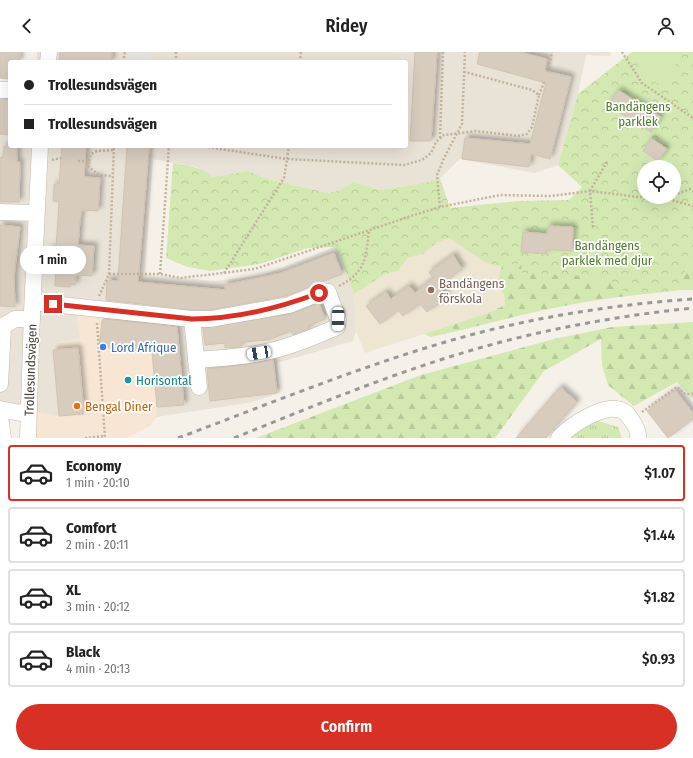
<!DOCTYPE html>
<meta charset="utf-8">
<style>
:root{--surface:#fff;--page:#f2f2f2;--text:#222;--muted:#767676;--line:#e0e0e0;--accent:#d93025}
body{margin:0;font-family:"Fira Sans Condensed",sans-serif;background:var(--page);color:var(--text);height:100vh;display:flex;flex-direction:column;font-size:15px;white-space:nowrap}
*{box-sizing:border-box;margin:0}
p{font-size:13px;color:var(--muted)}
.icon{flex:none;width:22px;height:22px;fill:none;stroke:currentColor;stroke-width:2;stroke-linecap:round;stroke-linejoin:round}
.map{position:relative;height:386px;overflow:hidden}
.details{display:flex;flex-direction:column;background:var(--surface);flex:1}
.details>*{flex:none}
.hud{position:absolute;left:8px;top:8px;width:400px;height:88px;border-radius:4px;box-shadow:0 4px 16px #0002;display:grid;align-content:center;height:88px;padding:0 16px;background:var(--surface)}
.fabs{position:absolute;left:637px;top:108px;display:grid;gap:8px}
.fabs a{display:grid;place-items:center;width:44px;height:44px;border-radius:50%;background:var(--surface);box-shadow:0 4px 16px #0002;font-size:20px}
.end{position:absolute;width:18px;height:18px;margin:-9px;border:5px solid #d93025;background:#fff;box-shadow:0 0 0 2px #fff}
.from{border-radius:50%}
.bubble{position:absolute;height:28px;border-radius:14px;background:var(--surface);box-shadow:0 4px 16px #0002;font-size:13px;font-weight:600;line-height:28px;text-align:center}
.car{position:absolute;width:12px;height:24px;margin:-12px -6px;border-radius:5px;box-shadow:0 0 3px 1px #0007;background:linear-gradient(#fff 24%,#345 0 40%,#fff 0 76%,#345 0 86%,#fff 0)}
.hud b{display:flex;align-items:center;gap:14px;height:38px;font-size:15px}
.hud b+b{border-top:1px solid var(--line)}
.hud i{width:10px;height:10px;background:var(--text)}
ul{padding:7px 0 0;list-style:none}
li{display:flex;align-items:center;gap:12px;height:56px;margin:0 8px 6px;padding:0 8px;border:2px solid var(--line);border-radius:4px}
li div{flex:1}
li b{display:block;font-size:15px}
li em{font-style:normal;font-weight:600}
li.on{border-color:var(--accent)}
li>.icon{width:36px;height:36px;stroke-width:1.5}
.button{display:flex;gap:8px;margin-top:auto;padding:8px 16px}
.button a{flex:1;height:46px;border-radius:24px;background:var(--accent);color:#fff;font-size:16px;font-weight:600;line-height:46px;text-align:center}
header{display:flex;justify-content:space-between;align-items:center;height:52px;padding:0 16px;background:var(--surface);font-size:18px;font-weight:600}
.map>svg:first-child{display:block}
.residential{fill:#e9e2d7}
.commercial{fill:#f7e6d4}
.education{fill:#eee5d3}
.grass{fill:url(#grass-tufts)}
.forest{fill:url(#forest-firs)}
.park{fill:url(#park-crowns);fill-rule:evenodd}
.pitch{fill:#d3e9b1}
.parking{fill:#e6e4e1}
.building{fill:#d7ccbe;stroke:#d2c3b1;filter:url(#shadow)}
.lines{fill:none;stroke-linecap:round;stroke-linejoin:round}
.minor-casing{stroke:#c1b8ab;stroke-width:17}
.path{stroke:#c3b39c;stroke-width:2.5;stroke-dasharray:2 2;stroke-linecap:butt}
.minor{stroke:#fff;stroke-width:16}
.rail{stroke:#989898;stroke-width:3;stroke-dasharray:5 5;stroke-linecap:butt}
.route{stroke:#d93025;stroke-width:5}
.education-dot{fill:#8d6e63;stroke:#fff;stroke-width:1.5}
.shop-dot{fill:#3f7fe0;stroke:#fff;stroke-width:1.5}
.culture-dot{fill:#0f9aa8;stroke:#fff;stroke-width:1.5}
.food-dot{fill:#e8710a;stroke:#fff;stroke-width:1.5}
.labels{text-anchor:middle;stroke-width:3.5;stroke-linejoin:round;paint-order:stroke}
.park-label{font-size:13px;fill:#4d7c28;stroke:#fff}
.education-label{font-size:13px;fill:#785e54;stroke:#fff;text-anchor:start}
.shop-label{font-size:13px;fill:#366cbe;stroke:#fff;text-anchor:start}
.street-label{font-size:13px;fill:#494137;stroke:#fff}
.culture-label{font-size:13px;fill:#0d838f;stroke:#fff;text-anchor:start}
.food-label{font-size:13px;fill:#c56008;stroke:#fff;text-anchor:start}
</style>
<header><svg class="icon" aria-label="back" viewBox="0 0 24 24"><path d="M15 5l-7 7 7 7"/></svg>Ridey<svg class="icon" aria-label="person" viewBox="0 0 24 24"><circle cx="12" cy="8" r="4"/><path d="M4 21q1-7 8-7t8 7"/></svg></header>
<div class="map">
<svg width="693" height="386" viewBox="0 0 693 386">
<defs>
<pattern id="grass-tufts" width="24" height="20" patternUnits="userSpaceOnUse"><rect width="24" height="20" fill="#d3e9b1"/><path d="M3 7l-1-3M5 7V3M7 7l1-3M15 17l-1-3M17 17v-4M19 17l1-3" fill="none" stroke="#b7c999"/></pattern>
<pattern id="forest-firs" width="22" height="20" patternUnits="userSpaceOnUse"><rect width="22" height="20" fill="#d3e9b1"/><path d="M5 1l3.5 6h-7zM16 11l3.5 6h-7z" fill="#b7c999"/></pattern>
<pattern id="park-crowns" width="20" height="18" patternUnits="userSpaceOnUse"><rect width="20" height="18" fill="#d3e9b1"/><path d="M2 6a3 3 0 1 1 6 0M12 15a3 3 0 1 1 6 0" fill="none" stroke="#b7c999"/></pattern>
<filter id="shadow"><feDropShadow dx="3.5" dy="-3.5" stdDeviation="2" flood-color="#0004"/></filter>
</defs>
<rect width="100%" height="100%" fill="#f5f1e9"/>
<path class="residential" d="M37 0H611L610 4 586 3 578 42 558 113 535 121 460 107 440 126 425 131 380 138 353 130 340 138 328 141 268 127 248 119 212 125 196 115 153 107 145 223 216 229 263 223 334 195 342 209 354 242 356 279 353 289 277 311 280 341 248 351 156 365 150 374 126 386 28 358 11 359 7 386H0V46L10 47V94H406V10H37Z"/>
<path class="commercial" d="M75 255 104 258 99 295 152 300 157 355 156 365 150 374 126 386H28V358L59 364 84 362 78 296 53 298V291L80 286Z"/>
<path class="education" d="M449 186 508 204 497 232 504 243 505 253 488 261 365 301 356 279 354 242 385 222 398 219 408 206 423 202 436 191Z"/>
<path class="grass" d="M595 368 618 375 622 386H568Z"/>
<g class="forest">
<path d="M521 210 616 231 628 244C561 251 496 270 431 285L424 282 488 261 505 253 504 243 497 232 502 214Z"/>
<path d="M693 210V238H682V226L688 212Z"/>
<path d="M693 270V347L677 330 634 354 608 333 602 313 601 287 544 319 495 386H256L421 323 554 287 612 275Z"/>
</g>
<path class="park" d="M632 0H693V210L688 212 682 226V238L628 244 616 231 601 229 585 224 522 221 521 211 502 214 486 211 449 186 436 191 423 202 408 206 398 219 385 222 354 242 342 209 334 195 308 196 260 212 210 219 188 215 166 206 173 111C186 114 202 114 212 125L248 119 268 127 328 141 340 138 353 130 380 138 425 131 440 126 450 156 518 149 569 148 582 135 558 113 578 42ZM644 115H674V145H644Z"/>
<path class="pitch" d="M643 0H672L678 20 664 35 640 22 635 2Z"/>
<path class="parking" d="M128 0H151V10L128 8Z"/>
<g class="building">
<path d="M0 0H20L19 10H10V27L0 26Z"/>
<path d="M60 0H112L111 10H59Z"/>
<path d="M415 0H437L431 89H410Z"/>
<path d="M480 0H520L547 7 545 19 571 25 550 107 531 102 529 115 462 107 465 86 530 92 546 31 477 12Z"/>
<path d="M618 38 661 65 651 80 608 53Z"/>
<path d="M0 48H10V83L0 82Z"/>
<path d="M651 86 667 97 658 109 643 99Z"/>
<path d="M4 94H17V110H20L19 150H0V106L3 105Z"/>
<path d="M62 94H86L84 125 100 126 98 159 82 158 80 168 78 193 94 194 92 224 76 223 75 233 71 232 70 235 55 234 56 217H50L51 196 56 197 59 150 53 149 54 132H59Z"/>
<path d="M127 94 149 96 138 230 226 238 224 233 281 221 334 201 342 222 286 244 210 258H193L106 248 107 228 118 229Z"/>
<path d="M0 173 20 175 14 225 15 255 0 254Z"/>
<path d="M548 174 573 175 572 199 552 198 546 199 545 202 521 200 523 180 547 182Z"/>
<path d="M453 203 462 217 439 234 447 245 427 260 420 252 403 264 398 258 380 272 366 254 386 240 391 247 409 234 415 241 433 226 429 220Z"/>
<path d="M319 251 325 267 308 274 309 277 293 283 291 279 268 288 241 290V295L225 296V291L205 293 203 276 291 262Z"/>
<path d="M104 267 177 275 184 353 157 355 152 300 99 295 102 269Z"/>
<path d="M78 296 84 362 59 364 53 298Z"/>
<path d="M273 308 277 341 210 349 207 317 244 313Z"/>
<path d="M560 335 577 350 546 386H516Z"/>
<path d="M675 338 693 361V367L668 386 647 359Z"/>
</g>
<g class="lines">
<defs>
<g id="minor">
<path d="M48 10 49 0"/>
<path d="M0 38H10"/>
<path d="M0 160 36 161"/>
<path d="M33 250 192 267 199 335"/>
<path d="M192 267H211L289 253 319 241 328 240 338 267 337 275C316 284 293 294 270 299 246 305 221 306 196 308"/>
<path d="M0 332 3 274 15 267H32"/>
<path d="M0 357 20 361 28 358"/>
<path d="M0 365 3 386"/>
<path d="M28 386 32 260 40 94"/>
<path d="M559 386C570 373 609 347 626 361 628 363 630 366 632 369 635 373 639 380 638 386"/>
</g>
</defs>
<use href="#minor" class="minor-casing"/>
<g class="path">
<path d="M622 0 642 31 693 66"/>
<path d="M123 10 125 0"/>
<path d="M176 10V0"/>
<path d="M300 10 301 0"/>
<path d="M548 20 552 0"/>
<path d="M539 43 544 30"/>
<path d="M440 86 443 0"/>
<path d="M200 94 287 107 289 94"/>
<path d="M52 108 61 106"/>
<path d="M78 109H89L88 114 99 123 112 124"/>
<path d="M89 109 91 102 97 99 114 98"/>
<path d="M674 143 693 136"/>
<path d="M661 145 693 154"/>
<path d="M440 155 437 123 444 106 462 72 465 0"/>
<path d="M593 175 590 139 608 108"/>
<path d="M224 221 284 126 287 107 404 113 422 108 431 101 436 90 444 83 476 79 518 84 527 82 532 75 539 43 532 38 465 20"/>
<path d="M109 222H160L181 226 255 217 414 163 440 155 500 143 550 144 590 139 638 145H662"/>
<path d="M160 222 169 94"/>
<path d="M339 234C366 220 366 206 369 178"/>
<path d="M99 244 109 222 114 94"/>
<path d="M97 271 105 386"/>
<path d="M642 360 677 335 685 342H693"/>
<path d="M85 386 105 384"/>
</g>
<use href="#minor" class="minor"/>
<g class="rail">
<path d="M178 386C277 349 375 308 478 281 548 263 621 252 693 247"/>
<path d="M234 386C326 349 419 310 517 286 575 272 634 262 693 256"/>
</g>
</g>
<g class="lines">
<path class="route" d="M53 252 192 267C234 267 279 256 319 241"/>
</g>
<circle class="education-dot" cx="431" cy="238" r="4"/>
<circle class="shop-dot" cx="103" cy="295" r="4"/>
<circle class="culture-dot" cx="128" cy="328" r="4"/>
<circle class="food-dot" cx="77" cy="354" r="4"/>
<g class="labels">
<g class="park-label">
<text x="638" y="59">Bandängens<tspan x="638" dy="15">parklek</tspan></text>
<text x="607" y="198">Bandängens<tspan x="607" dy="15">parklek med djur</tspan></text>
</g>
<g class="education-label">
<text x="439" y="236">Bandängens<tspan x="439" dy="15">förskola</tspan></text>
</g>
<g class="shop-label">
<text x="111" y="300">Lord Afrique</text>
</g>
<g class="street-label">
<text transform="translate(30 318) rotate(-88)" y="5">Trollesundsvägen</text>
</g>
<g class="culture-label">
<text x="136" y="333">Horisontal</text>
</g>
<g class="food-label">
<text x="85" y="359">Bengal Diner</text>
</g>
</g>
</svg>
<div class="fabs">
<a><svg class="icon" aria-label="locate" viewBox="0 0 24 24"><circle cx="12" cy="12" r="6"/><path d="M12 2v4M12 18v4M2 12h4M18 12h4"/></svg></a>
</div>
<i class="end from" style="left:319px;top:241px"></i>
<i class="end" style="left:53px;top:252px"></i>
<div class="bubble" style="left:20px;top:194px;width:66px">1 min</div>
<i class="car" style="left:338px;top:267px;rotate:181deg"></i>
<i class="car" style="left:259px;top:301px;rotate:260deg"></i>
<div class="hud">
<b><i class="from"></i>Trollesundsvägen</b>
<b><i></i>Trollesundsvägen</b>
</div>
</div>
<section class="details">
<ul>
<li class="on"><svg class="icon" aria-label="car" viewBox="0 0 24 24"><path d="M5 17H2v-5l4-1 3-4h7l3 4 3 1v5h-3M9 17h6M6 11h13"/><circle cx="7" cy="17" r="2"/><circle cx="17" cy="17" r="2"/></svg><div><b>Economy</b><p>1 min · 20:10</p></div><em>$1.07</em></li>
<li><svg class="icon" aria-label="car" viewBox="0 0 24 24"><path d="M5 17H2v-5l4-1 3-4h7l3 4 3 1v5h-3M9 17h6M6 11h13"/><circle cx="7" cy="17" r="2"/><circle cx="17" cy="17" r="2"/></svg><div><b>Comfort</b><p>2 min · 20:11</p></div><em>$1.44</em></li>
<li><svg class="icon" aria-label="car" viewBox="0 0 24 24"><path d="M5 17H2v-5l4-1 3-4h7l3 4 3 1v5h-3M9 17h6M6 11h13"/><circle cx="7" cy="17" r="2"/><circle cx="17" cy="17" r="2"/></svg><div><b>XL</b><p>3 min · 20:12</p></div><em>$1.82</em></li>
<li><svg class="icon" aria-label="car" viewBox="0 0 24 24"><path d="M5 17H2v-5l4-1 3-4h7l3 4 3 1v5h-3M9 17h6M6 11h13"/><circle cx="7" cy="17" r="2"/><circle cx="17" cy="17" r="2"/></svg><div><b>Black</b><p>4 min · 20:13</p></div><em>$0.93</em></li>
</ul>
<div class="button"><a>Confirm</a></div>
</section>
